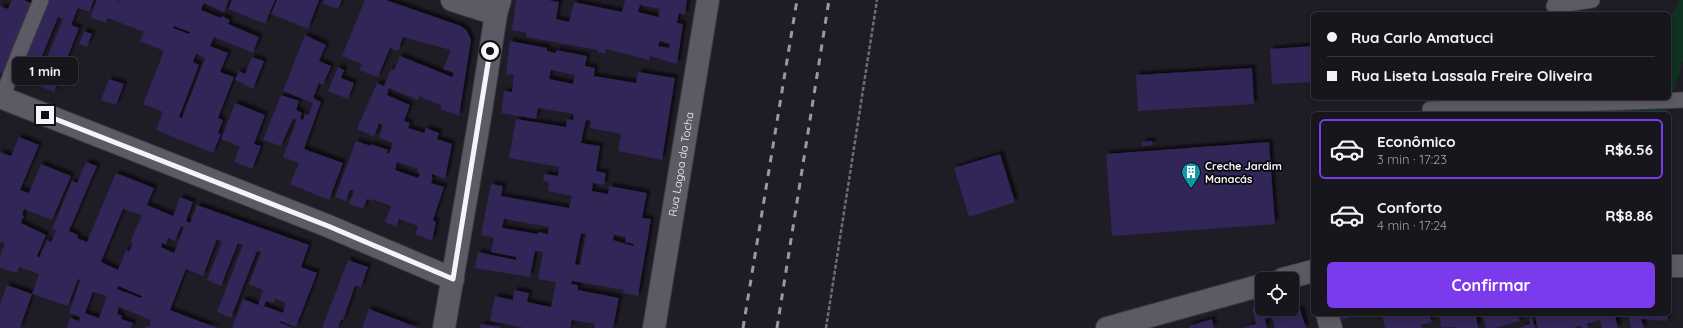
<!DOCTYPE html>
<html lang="pt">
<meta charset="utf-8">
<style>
:root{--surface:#16161c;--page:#1f1f25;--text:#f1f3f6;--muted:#9e9fa3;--line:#35353b;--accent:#7c3aed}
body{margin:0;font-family:Quicksand,sans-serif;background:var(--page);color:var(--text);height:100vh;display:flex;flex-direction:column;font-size:15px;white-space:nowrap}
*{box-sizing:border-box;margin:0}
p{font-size:13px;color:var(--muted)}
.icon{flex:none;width:22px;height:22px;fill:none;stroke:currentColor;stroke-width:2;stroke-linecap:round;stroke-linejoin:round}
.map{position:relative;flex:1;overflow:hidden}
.details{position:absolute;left:1311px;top:112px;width:360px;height:204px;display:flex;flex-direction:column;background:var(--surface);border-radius:6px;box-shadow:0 2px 6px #0003,0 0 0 1px var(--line)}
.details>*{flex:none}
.banner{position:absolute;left:1311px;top:12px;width:360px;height:88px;border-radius:6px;box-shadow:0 2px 6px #0003,0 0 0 1px var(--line);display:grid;align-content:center;height:88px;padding:0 16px;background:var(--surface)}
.tools{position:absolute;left:1255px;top:272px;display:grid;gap:8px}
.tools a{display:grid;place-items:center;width:44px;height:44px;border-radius:6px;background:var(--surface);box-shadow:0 2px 6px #0003,0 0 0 1px var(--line);font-size:20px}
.end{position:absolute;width:18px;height:18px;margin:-9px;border:5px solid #f5f4fa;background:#111;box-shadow:0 0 0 2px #111}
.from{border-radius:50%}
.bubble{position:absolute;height:28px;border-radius:6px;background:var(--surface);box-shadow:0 2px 6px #0003,0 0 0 1px var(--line);font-size:13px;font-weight:700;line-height:28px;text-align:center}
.banner b{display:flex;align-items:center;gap:14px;height:38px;font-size:15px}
.banner b+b{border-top:1px solid var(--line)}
.banner i{width:10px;height:10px;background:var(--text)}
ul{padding:7px 0 0;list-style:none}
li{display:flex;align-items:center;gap:12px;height:60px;margin:0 8px 6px;padding:0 8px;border:2px solid transparent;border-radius:6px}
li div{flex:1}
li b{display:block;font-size:15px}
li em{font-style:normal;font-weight:700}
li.active{border-color:var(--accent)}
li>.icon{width:36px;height:36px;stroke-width:1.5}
.cta{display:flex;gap:8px;margin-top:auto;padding:8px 16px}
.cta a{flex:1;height:46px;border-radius:6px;background:var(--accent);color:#fff;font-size:16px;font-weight:700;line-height:46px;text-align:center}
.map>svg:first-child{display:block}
.green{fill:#0f3222}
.building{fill:#312559;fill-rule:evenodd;filter:url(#shadow)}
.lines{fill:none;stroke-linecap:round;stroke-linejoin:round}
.service-casing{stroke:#3c3b42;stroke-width:17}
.minor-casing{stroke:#3c3b42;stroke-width:24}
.path{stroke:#6e6d75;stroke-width:2.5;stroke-dasharray:4 2;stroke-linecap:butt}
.service{stroke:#5c5b65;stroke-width:15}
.minor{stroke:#5c5b65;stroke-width:22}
.rail{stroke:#9a99a0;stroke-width:3;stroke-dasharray:7 7;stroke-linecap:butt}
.route{stroke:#f5f4fa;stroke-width:5}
.labels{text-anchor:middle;stroke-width:3.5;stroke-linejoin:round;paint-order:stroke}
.street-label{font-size:11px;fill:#f5f4fa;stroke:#08080b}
.poi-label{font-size:11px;font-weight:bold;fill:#f5f4fa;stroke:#08080b;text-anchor:start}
</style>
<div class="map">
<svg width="1683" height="328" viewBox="0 0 1683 328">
<defs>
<filter id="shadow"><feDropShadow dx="3.5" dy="-3.5" stdDeviation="1" flood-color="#0009"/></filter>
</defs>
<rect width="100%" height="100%" fill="#1e1d26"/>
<path class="green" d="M1679 0H1683V61L1666 114H1577L1576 98H1669V21Z"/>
<g class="building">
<path d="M12 0H24L33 4 4 74 0 73V6L8 9Z"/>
<path d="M49 0H94L89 12 78 8 71 25 79 28 54 92 36 85 63 19 58 17 38 66 24 60Z"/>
<path d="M97 0H118L117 4 119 0H229L224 12 204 3 201 10 221 18 222 16 230 20 228 24 259 37 253 53 214 37 210 46 228 53 220 72 234 77 218 118 223 120 218 133 221 134 213 153 156 130 163 112 143 104 164 51 140 41 144 32 108 18 106 23 90 17ZM174 26 190 32 189 34 173 28ZM196 54 205 58 182 118 179 117 199 65 193 62Z"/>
<path d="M232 0H275L265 24 229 9Z"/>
<path d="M277 0H319L308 29 271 14Z"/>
<path d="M324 0H342L338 9 322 3Z"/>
<path d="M365 0H386L461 26 467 31 471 40 459 116 440 109 442 106 419 96 418 100 389 88 387 95 410 105 404 121 410 123 408 128 424 133 426 128 439 133 437 139 452 144 445 179 432 174V177H433L431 183 444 187 433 220 436 222 432 241 415 234 418 226 399 219 396 227 385 222 391 206 372 199V201L367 199 363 209 349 204 354 191 350 190 346 201 335 197 356 141 371 146V144L388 150 387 153 389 154 393 143 379 138 383 125 379 123 374 137 357 129 377 83 384 86 391 69 394 70 400 56 452 77 454 73 443 69 451 50 403 37 398 51 390 48 378 77 359 70 362 64 342 56ZM397 162 418 169 417 172 420 173 418 178 395 170Z"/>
<path d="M516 0H548L559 2 556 19 569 22 574 2 622 12 625 0H687L685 15 679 13 677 23 683 24 677 64 650 56 649 60 606 49 605 54 598 52V50L526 37 527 33 512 30ZM640 5 660 9 658 17 638 12ZM660 41 670 44 669 48 658 46Z"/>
<path d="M84 31 92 34 87 47 79 44Z"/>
<path d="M305 35 326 45 319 61 331 66 323 85 319 83 313 98 321 102 304 149 343 163 329 200 290 184 299 163 283 157 297 120 293 119 281 146 263 140 281 95 299 101 296 110 302 113 300 119 303 120 305 114 308 115 313 103 283 91Z"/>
<path d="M510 41 547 48V51L556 53V50L587 56 585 66 595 68 594 76 636 83 638 72 675 78 662 160 618 151 621 134 590 128 591 121 586 120 581 143 600 146 596 171 606 173 604 185 593 183 592 191 608 194 609 186 647 193 642 218 651 219 638 296 623 293 624 290 572 281 571 284 578 285V290L619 298 613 328H594L595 324 572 320 570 328H524L490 321 495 296 513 300 514 290 529 293 527 302 551 307 556 282 538 279 543 252 535 251 530 277 475 268 478 252 516 260V257L491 252 494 238 481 235 491 184 503 186 501 196 569 208 572 196 548 191 549 182 543 181 544 174 558 176 559 167 509 158 516 119 566 127 567 119 573 120 574 114 538 108 536 119 501 113 504 91 512 92 514 75 506 74ZM551 70 575 75 573 84 549 79ZM504 219 549 227 548 234 538 232V234L502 228ZM581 233 586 234 580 265 575 264ZM614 235 626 237 625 242 634 244 633 246 613 240Z"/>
<path d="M1313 46V82L1272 84 1270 49Z"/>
<path d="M252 57 264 61 253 89 235 80 239 71 245 74Z"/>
<path d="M338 67 344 70 341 78 354 83 348 99 328 91Z"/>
<path d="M1252 68 1254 104 1138 111 1136 75Z"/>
<path d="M109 79 124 84 116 105 101 100Z"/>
<path d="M235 103 265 115 254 144 261 146 252 169 234 162 240 147 221 139Z"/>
<path d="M19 137 39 145 20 190 29 193 41 164 71 176 52 220 24 209 22 215 24 216 21 223 46 235 37 256 39 258 47 240 51 242 56 231 52 229 72 181 77 183 86 162 97 166 69 231 78 235 77 238 87 242 116 173 154 188 147 205 173 216 180 197 193 202 186 221 190 223 197 205 309 245 301 267 317 273 296 327 280 321 279 322 293 328H232L243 299 258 305 263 290 249 284 261 252 257 251 231 318 217 312 243 245 238 243 221 286 207 280 222 242 217 239 203 276 186 269 170 310 217 328H145L146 326 149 327 151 320 119 307 117 314 122 316 121 319 133 323 131 328H67L70 318 79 321 80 317 69 313 80 280 78 279 68 306 32 294 39 274 19 267 17 273 0 268V257L5 243 0 242V152L11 156ZM123 209 142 215 130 242 133 243 129 252 126 250 118 270 101 262ZM181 226 184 227 174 253 161 247 162 243 166 245 168 238 175 241ZM118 286 142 296 141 298 117 289ZM93 292 107 296 99 318 85 313ZM275 299 286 303 283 313 264 306 266 301 273 303Z"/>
<path d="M1152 141 1153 145 1142 146V142Z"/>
<path d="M1269 142 1275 224 1112 236 1106 154Z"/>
<path d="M1000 154 1015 202 969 217 954 168Z"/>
<path d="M348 260 368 267 361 287 355 286 343 320H341L338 328H322Z"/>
<path d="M7 285 32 294 20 328H0V305Z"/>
<path d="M1262 305V309H1270L1271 313 1281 311 1282 314 1300 309 1306 328H1275L1272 317 1265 319 1267 328H1243L1256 324 1252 308Z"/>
<path d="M369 309 419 328H362Z"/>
<path d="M1340 314H1361L1341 320Z"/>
<path d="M1382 314H1429L1432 322 1421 325 1422 328H1385Z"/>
<path d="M1439 314H1476L1478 328H1454V327L1441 328Z"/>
<path d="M1482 314H1518L1520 321 1495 328H1486Z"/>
<path d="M1534 314H1622L1615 316 1618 328H1602L1600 320 1587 324 1588 328H1582L1581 325 1574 328H1538Z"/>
<path d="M1628 314H1668L1667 321 1641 319 1644 328H1631Z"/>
<path d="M1529 317H1532L1535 328H1519L1530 324Z"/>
<path d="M1212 319 1214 328H1190L1189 326Z"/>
<path d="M481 324 500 327V328H480Z"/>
</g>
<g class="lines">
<defs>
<g id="service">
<path d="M1554 6 1592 0"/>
<path d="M2 98 20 51 41 0"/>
<path d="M1430 109 1683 100"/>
</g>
<g id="minor">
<path d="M452 0 496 14"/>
<path d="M0 97 328 226 453 279"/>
<path d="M1669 266H1683"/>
<path d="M1283 279 1313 271"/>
<path d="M1327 314 1331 328"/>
<path d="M444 328 480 117 496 14 500 0"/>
<path id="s1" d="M654 328 708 0"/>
<path d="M1107 328 1262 285"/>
</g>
</defs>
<use href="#service" class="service-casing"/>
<use href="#minor" class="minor-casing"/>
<path class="path" d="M826 328 877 0"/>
<use href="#service" class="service"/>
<use href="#minor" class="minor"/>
<g class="rail">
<path d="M743 328 797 0"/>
<path d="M777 328 829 0"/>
</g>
</g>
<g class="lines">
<path class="route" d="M45 115 328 226 453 279 490 51"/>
</g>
<defs>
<symbol id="building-pin" viewBox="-11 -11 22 30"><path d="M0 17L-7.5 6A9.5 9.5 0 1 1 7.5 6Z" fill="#0f9aa8" stroke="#08080b"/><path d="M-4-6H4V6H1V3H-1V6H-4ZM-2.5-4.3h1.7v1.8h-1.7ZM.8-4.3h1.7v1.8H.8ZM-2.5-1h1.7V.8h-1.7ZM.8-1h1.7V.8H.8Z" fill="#fff"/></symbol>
</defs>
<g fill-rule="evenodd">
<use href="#building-pin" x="1180" y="161" width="22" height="30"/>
</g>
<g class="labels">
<g class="street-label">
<text dy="4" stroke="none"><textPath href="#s1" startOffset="166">Rua Lagoa da Tocha</textPath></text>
</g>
<g class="poi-label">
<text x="1205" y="170">Creche Jardim<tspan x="1205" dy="13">Manacás</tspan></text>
</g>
</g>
</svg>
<div class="tools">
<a><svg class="icon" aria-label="locate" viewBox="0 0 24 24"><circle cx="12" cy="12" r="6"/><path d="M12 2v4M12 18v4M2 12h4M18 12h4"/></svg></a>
</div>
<i class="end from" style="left:490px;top:51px"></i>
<i class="end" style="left:45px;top:115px"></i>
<div class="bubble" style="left:12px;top:57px;width:66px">1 min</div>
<div class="banner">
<b><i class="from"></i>Rua Carlo Amatucci</b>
<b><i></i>Rua Liseta Lassala Freire Oliveira</b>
</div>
<section class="details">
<ul>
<li class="active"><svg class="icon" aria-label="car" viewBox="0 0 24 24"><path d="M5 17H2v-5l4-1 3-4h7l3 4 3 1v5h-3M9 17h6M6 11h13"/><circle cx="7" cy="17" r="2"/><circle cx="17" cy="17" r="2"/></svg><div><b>Econômico</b><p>3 min · 17:23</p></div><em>R$6.56</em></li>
<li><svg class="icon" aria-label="car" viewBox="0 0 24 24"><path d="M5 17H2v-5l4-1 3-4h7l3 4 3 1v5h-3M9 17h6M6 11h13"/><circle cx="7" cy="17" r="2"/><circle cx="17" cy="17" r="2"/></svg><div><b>Conforto</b><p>4 min · 17:24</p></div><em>R$8.86</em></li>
</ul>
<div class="cta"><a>Confirmar</a></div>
</section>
</div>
